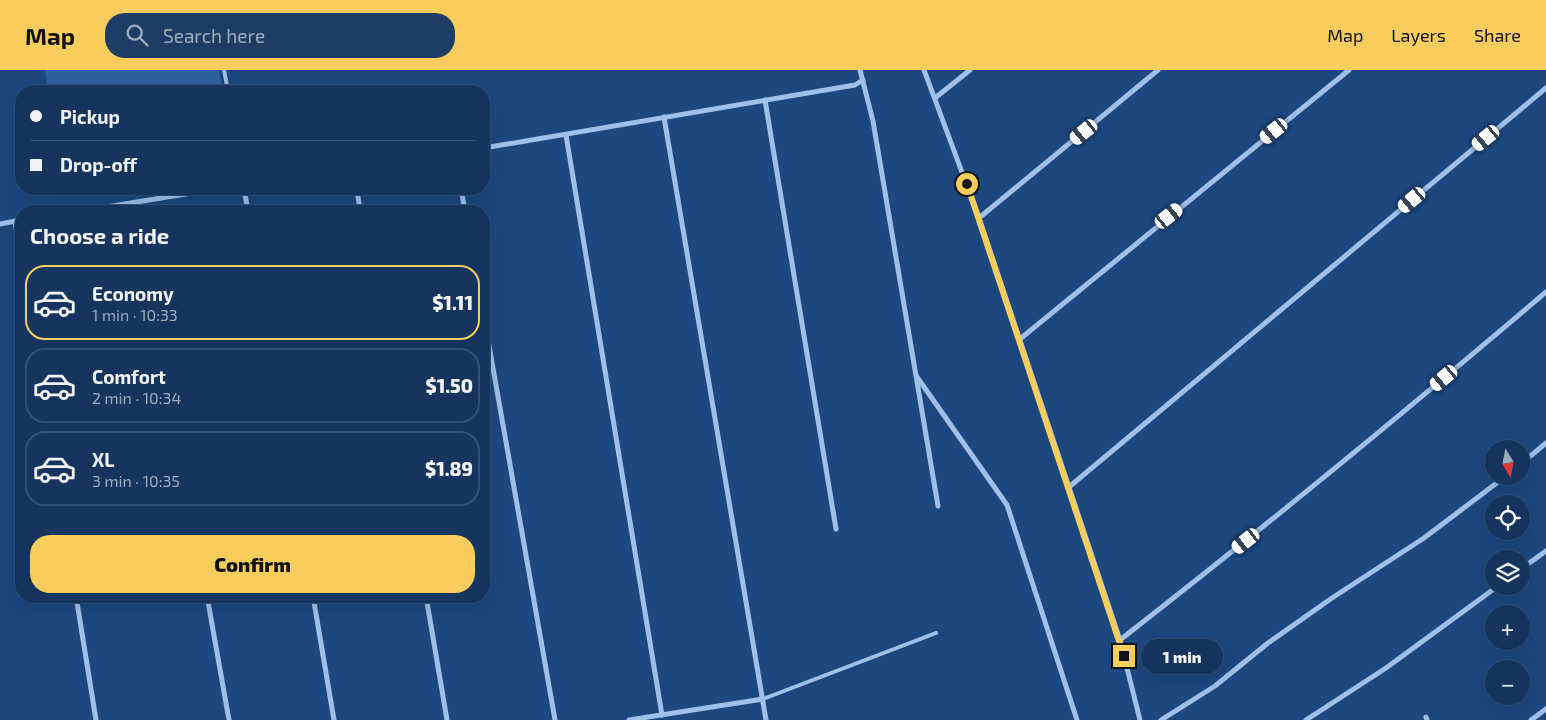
<!DOCTYPE html>
<meta charset="utf-8">
<style>
:root{--surface:#15355f;--page:#1e3d65;--text:#f1f3f6;--muted:#9dabbd;--line:#345074;--accent:#f9cd5d}
body{margin:0;font-family:"Exo 2",sans-serif;background:var(--page);color:var(--text);height:100vh;display:flex;flex-direction:column;font-size:19px;white-space:nowrap}
*{box-sizing:border-box;margin:0}
p{font-size:16px;color:var(--muted)}
.icon{flex:none;width:28px;height:28px;fill:none;stroke:currentColor;stroke-width:2;stroke-linecap:round;stroke-linejoin:round}
.map{position:relative;flex:1;overflow:hidden}
.drawer{position:absolute;left:15px;top:135px;width:475px;height:398px;display:flex;flex-direction:column;background:var(--surface);border-radius:20px;box-shadow:0 5px 20px #0002,0 0 0 1px var(--line)}
.drawer>*{flex:none}
.banner{position:absolute;left:15px;top:15px;width:475px;height:110px;border-radius:20px;box-shadow:0 5px 20px #0002,0 0 0 1px var(--line);display:grid;align-content:center;height:110px;padding:0 15px;background:var(--surface)}
.needle{width:32px;rotate:170deg}
.buttons{position:absolute;left:1485px;top:370px;display:grid;gap:10px}
.buttons a{display:grid;place-items:center;width:45px;height:45px;border-radius:50%;background:var(--surface);box-shadow:0 5px 20px #0002,0 0 0 1px var(--line);font-size:25px}
.end{position:absolute;width:22px;height:22px;margin:-11px;border:6px solid #f9cd5d;background:#111;box-shadow:0 0 0 2px #111}
.from{border-radius:50%}
.bubble{position:absolute;height:35px;border-radius:18px;background:var(--surface);box-shadow:0 5px 20px #0002,0 0 0 1px var(--line);font-size:16px;font-weight:800;line-height:35px;text-align:center}
.car{position:absolute;width:15px;height:30px;margin:-15px -8px;border-radius:6px;box-shadow:0 0 4px 1px #0007;background:linear-gradient(#fff 24%,#345 0 40%,#fff 0 76%,#345 0 86%,#fff 0)}
.banner b{display:flex;align-items:center;gap:18px;height:48px;font-size:19px}
.banner b+b{border-top:1px solid var(--line)}
.banner i{width:12px;height:12px;background:var(--text)}
ul{padding:0;list-style:none}
li{display:flex;align-items:center;gap:15px;height:75px;margin:0 10px 8px;padding:0 5px;border:2px solid var(--line);border-radius:20px}
li div{flex:1}
li b{display:block;font-size:19px}
li em{font-style:normal;font-weight:800}
li.selected{border-color:var(--accent)}
li>.icon{width:45px;height:45px;stroke-width:1.5}
h2{padding:0 15px;font-size:22px;line-height:60px}
.action{display:flex;gap:10px;margin-top:auto;padding:10px 15px}
.action a{flex:1;height:58px;border-radius:20px;background:var(--accent);color:#111;font-size:20px;font-weight:800;line-height:58px;text-align:center}
header{display:flex;align-items:center;gap:30px;box-sizing:border-box;height:70px;padding:0 25px;background:var(--accent);color:#111}
header strong{font-size:24px}
nav{display:flex;gap:28px;margin-inline-start:auto;font-size:18px}
.search{width:350px;height:45px;background:var(--page);display:flex;align-items:center;gap:12px;box-sizing:border-box;padding:0 18px;border-radius:20px;color:var(--muted);font-size:19px}
.map>svg:first-child{display:block}
.green{fill:#2f609e}
.lines{fill:none;stroke-linecap:round;stroke-linejoin:round}
.service{stroke:#a0c0e9;stroke-width:4}
.minor{stroke:#a0c0e9;stroke-width:5}
.route{stroke:#f9cd5d;stroke-width:6}
</style>
<header>
<strong>Map</strong>
<div class="search"><svg class="icon" aria-label="search" viewBox="0 0 24 24"><circle cx="10" cy="10" r="6"/><path d="M15 15l6 6"/></svg>Search here</div>
<nav><a>Map</a><a>Layers</a><a>Share</a></nav>
</header>
<div class="map">
<svg width="1546" height="650" viewBox="0 0 1546 650">
<rect width="100%" height="100%" fill="#1c477f"/>
<path class="green" d="M45 0H219L223 21H48Z"/>
<g class="lines">
<g class="service">
<path d="M224 0 228 21"/>
<path d="M763 629 936 563"/>
</g>
<g class="minor">
<path d="M860 0 873 51 938 436"/>
<path d="M924 0 979 148 1120 570 1140 650"/>
<path d="M935 28 970 0"/>
<path d="M765 30 836 459"/>
<path d="M664 47 766 650"/>
<path d="M566 65 662 645"/>
<path d="M484 78 855 15 863 10"/>
<path d="M244 119 248 141"/>
<path d="M357 119 360 141"/>
<path d="M461 119 465 141"/>
<path d="M82 141 216 119"/>
<path d="M979 148 1158 0"/>
<path d="M15 151 21 190"/>
<path d="M0 154 21 150"/>
<path d="M484 247 555 650"/>
<path d="M1020 269 1349 0"/>
<path d="M917 307 1007 435 1077 650"/>
<path d="M1521 394 1546 373"/>
<path d="M1069 417 1546 18"/>
<path d="M1521 499 1546 481"/>
<path d="M76 526 96 650"/>
<path d="M207 526 229 650"/>
<path d="M313 526 334 650"/>
<path d="M426 526 447 650"/>
<path d="M1120 570C1265 457 1406 341 1546 222"/>
<path d="M1426 647 1427 650"/>
<path d="M629 650 763 629"/>
<path d="M1161 650 1215 616 1268 573 1332 528 1424 468 1506 406"/>
<path d="M1306 650 1386 598 1498 516"/>
<path d="M1531 650 1546 639"/>
</g>
</g>
<g class="lines">
<path class="route" d="M967 114 1124 586"/>
</g>
</svg>
<div class="buttons">
<a><svg class="needle" viewBox="-14 -14 28 28"><path d="M0-13l5 13h-10z" fill="#e53935"/><path d="M0 13l5-13h-10z" fill="#9dabbd"/></svg></a>
<a><svg class="icon" aria-label="locate" viewBox="0 0 24 24"><circle cx="12" cy="12" r="6"/><path d="M12 2v4M12 18v4M2 12h4M18 12h4"/></svg></a>
<a><svg class="icon" aria-label="layers" viewBox="0 0 24 24"><path d="M12 4l9 5-9 5-9-5zM3 14l9 5 9-5"/></svg></a>
<a>+</a>
<a>−</a>
</div>
<i class="end from" style="left:967px;top:114px"></i>
<i class="end" style="left:1124px;top:586px"></i>
<div class="bubble" style="left:1141px;top:569px;width:82px">1 min</div>
<i class="car" style="left:1274px;top:61px;rotate:231deg"></i>
<i class="car" style="left:1084px;top:62px;rotate:231deg"></i>
<i class="car" style="left:1486px;top:68px;rotate:230deg"></i>
<i class="car" style="left:1412px;top:130px;rotate:230deg"></i>
<i class="car" style="left:1169px;top:146px;rotate:51deg"></i>
<i class="car" style="left:1444px;top:308px;rotate:230deg"></i>
<i class="car" style="left:1246px;top:471px;rotate:232deg"></i>
<div class="banner">
<b><i class="from"></i>Pickup</b>
<b><i></i>Drop-off</b>
</div>
<section class="drawer">
<h2>Choose a ride</h2>
<ul>
<li class="selected"><svg class="icon" aria-label="car" viewBox="0 0 24 24"><path d="M5 17H2v-5l4-1 3-4h7l3 4 3 1v5h-3M9 17h6M6 11h13"/><circle cx="7" cy="17" r="2"/><circle cx="17" cy="17" r="2"/></svg><div><b>Economy</b><p>1 min · 10:33</p></div><em>$1.11</em></li>
<li><svg class="icon" aria-label="car" viewBox="0 0 24 24"><path d="M5 17H2v-5l4-1 3-4h7l3 4 3 1v5h-3M9 17h6M6 11h13"/><circle cx="7" cy="17" r="2"/><circle cx="17" cy="17" r="2"/></svg><div><b>Comfort</b><p>2 min · 10:34</p></div><em>$1.50</em></li>
<li><svg class="icon" aria-label="car" viewBox="0 0 24 24"><path d="M5 17H2v-5l4-1 3-4h7l3 4 3 1v5h-3M9 17h6M6 11h13"/><circle cx="7" cy="17" r="2"/><circle cx="17" cy="17" r="2"/></svg><div><b>XL</b><p>3 min · 10:35</p></div><em>$1.89</em></li>
</ul>
<div class="action"><a>Confirm</a></div>
</section>
</div>
